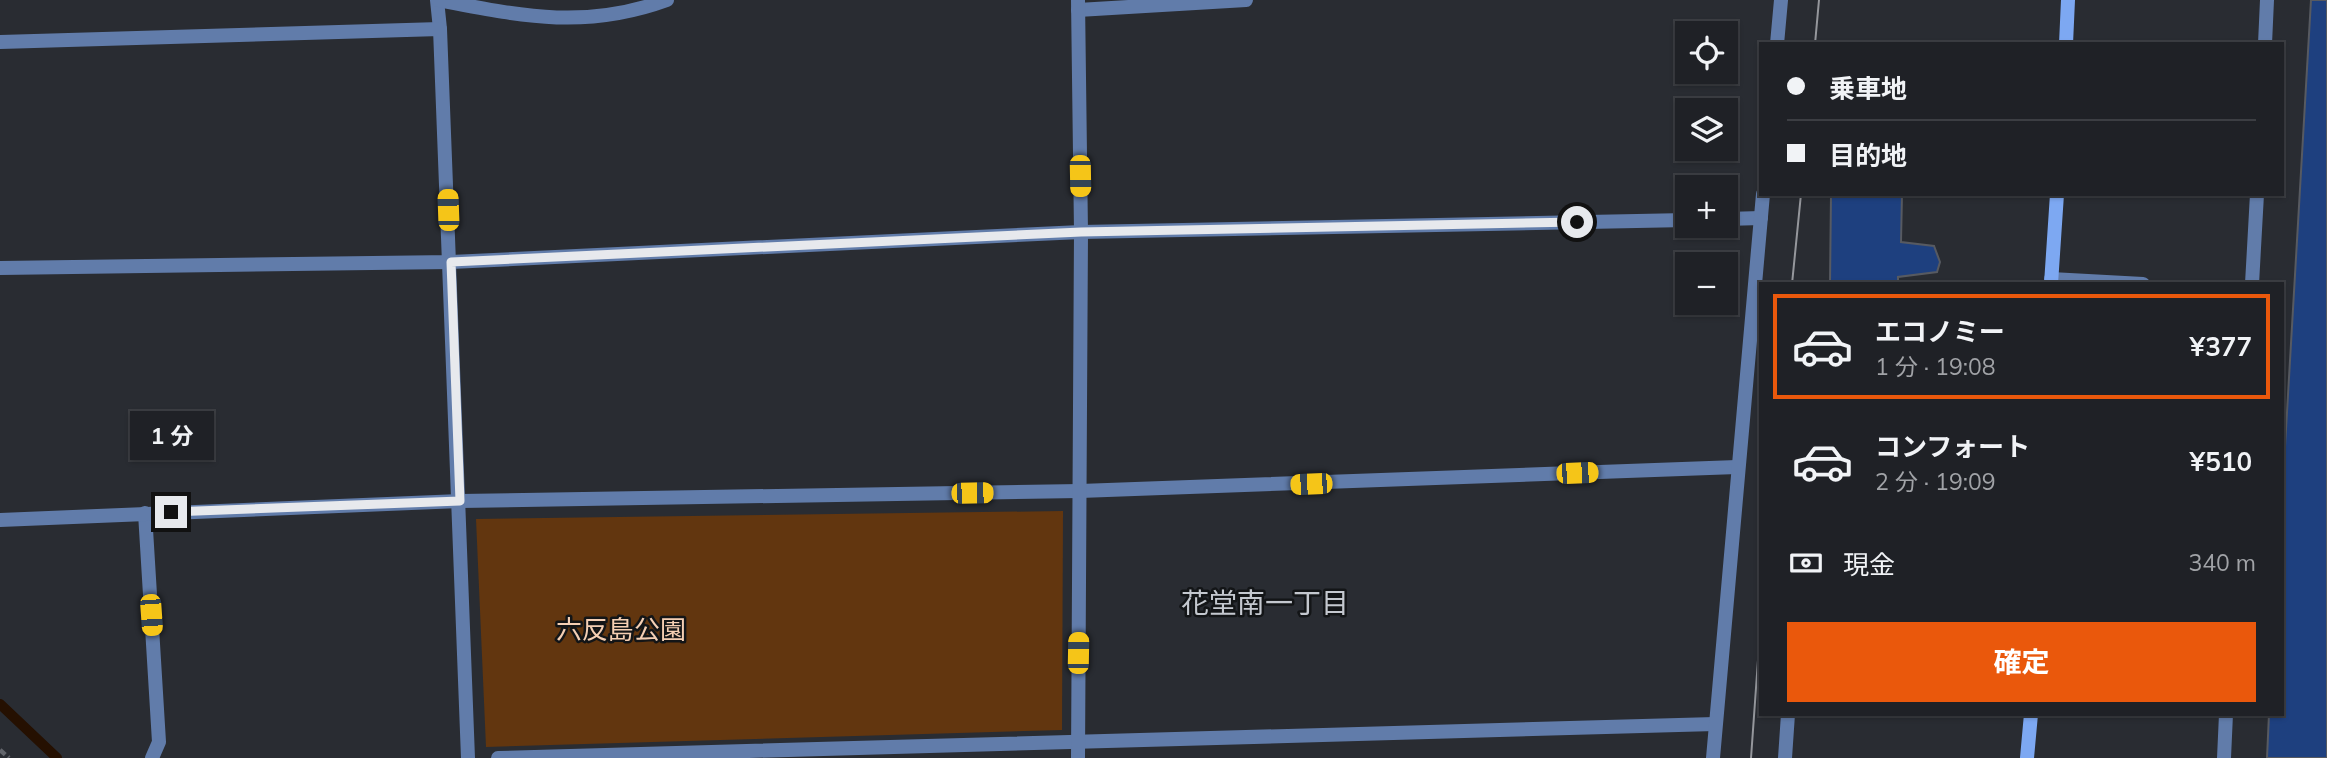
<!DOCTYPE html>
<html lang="ja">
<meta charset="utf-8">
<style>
:root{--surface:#1f2126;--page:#2c2e32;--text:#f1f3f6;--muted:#a1a3a7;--line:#3c3e43;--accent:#ea580c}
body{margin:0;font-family:Mulish,"Noto Sans JP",sans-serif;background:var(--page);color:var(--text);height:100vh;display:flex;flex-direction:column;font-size:26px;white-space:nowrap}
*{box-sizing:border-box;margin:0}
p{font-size:23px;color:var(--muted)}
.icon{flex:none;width:38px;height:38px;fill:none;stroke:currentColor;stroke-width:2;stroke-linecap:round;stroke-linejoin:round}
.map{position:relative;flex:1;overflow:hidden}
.panel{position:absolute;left:1759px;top:282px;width:525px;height:434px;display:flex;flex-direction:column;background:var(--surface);border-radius:0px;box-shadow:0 2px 5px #0004,0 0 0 2px var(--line)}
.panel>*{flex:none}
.guide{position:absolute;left:1759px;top:42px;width:525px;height:154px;border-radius:0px;box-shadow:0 2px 5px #0004,0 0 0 2px var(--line);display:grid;align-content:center;height:154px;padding:0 28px;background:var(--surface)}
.tools{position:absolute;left:1675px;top:21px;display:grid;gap:14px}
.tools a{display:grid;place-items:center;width:63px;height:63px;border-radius:0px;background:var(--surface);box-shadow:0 2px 5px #0004,0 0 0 2px var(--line);font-size:35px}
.end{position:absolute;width:32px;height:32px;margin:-16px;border:9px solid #e7e9ed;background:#111;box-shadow:0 0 0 4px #111}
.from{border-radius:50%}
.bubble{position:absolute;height:49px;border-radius:0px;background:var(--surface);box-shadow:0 2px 5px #0004,0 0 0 2px var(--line);font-size:23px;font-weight:700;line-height:49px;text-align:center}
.car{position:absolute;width:21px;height:42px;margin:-21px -10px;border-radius:9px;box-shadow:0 0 5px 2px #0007;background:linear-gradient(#f5c518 24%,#345 0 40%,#f5c518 0 76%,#345 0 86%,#f5c518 0)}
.guide b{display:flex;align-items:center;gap:24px;height:66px;font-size:26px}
.guide b+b{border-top:2px solid var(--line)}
.guide i{width:18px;height:18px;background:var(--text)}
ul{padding:12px 0 0;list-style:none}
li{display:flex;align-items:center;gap:21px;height:105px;margin:0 14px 10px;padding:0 14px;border:4px solid transparent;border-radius:0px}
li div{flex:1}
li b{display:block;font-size:26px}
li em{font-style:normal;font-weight:700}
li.active{border-color:var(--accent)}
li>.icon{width:63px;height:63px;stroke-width:1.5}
.pay{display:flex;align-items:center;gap:18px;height:77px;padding:0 28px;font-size:26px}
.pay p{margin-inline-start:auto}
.primary-button{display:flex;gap:14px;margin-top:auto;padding:14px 28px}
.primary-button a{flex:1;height:80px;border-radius:0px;background:var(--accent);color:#fff;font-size:28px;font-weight:700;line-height:80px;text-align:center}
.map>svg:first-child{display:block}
.park{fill:#62360f}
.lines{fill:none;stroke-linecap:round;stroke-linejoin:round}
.stream{stroke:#251001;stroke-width:10}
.building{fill:#1e407f;stroke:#575a61;stroke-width:2}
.path{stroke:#62656b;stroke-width:4.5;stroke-dasharray:7 3.5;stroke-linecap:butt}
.lane{stroke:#617caa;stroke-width:14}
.street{stroke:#617caa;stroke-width:14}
.secondary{stroke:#7da8f2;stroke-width:14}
.tram{stroke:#95979c;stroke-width:2}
.route{stroke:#e7e9ed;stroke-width:9}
.labels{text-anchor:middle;stroke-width:5;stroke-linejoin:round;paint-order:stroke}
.park-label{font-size:26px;fill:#f5cfb3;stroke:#131517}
.neighbourhood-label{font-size:28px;fill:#c4c8cf;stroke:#131517}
</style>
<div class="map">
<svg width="2327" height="758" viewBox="0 0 2327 758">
<rect width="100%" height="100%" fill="#292c32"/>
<path class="park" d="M1063 511 1062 730 486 747 476 519Z"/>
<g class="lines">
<path class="stream" d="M0 704 57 758"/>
</g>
<g class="building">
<path d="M2311 0H2327V758H2267L2269 714H2282V498Z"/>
<path d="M1831 194H1902L1901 242 1934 246 1940 262 1937 272 1898 277V284H1830Z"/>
</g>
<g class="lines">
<path class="path" d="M0 750 9 758"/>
<g class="lane">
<path d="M2265 44 2267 0"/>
<path d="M2051 279 2143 284"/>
<path d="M2252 284 2257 194"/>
<path d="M2224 758 2226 714"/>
</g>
<g class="street">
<path d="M437 0 440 29"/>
<path d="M438 0C521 16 585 30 667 0"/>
<path d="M1078 10 1246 0"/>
<path d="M0 42 440 29 468 758"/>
<path d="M1777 44 1781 0"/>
<path d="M1726 219 1761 218"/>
<path d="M0 268 451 262 1081 232 1687 220"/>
<path d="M145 513 159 742 152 758"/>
<path d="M0 520 460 501 1080 491 1737 467"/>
<path d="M498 758 1715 724"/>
<path d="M1078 758 1081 232 1078 0"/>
<path d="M1713 758 1763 194"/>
<path d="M1785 758 1788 714"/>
</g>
<g class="secondary">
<path d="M2066 44 2068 0"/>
<path d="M2051 284 2057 194"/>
<path d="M2027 758 2031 714"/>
</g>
<g class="tram">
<path d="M1815 44 1819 0"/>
<path d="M1792 284 1801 194"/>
<path d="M1751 758 1760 632"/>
</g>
</g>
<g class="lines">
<path class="route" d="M171 512 460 501 451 262 1081 232 1577 222"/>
</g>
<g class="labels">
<g class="park-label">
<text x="621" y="639">六反島公園</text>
</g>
<g class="neighbourhood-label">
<text x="1265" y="613">花堂南一丁目</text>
</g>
</g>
</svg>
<div class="tools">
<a><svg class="icon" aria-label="locate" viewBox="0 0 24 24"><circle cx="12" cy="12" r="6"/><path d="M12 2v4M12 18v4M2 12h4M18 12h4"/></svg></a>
<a><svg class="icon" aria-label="layers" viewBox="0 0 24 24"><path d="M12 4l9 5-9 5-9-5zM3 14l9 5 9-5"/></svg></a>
<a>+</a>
<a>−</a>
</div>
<i class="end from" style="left:1577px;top:222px"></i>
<i class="end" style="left:171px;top:512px"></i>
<div class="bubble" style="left:130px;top:411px;width:84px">1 分</div>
<i class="car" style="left:1080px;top:176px;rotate:179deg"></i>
<i class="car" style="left:448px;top:210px;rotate:358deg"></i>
<i class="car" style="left:1577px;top:473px;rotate:88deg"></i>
<i class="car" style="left:1311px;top:484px;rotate:268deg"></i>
<i class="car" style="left:972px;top:493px;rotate:89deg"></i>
<i class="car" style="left:151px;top:615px;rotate:176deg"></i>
<i class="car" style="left:1078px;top:653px;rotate:1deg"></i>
<div class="guide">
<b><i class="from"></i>乗車地</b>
<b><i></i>目的地</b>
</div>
<section class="panel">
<ul>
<li class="active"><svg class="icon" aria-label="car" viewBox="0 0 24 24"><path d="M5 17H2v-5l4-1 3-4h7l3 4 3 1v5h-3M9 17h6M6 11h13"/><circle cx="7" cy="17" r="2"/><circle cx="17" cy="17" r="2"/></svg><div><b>エコノミー</b><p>1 分 · 19:08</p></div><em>¥377</em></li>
<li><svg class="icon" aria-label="car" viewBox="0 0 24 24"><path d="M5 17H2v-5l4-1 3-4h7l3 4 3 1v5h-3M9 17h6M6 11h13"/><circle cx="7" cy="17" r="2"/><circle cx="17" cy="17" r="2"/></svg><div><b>コンフォート</b><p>2 分 · 19:09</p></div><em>¥510</em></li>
</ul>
<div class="pay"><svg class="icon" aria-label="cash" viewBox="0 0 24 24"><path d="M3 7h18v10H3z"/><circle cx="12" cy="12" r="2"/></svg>現金<p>340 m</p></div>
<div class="primary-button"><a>確定</a></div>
</section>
</div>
